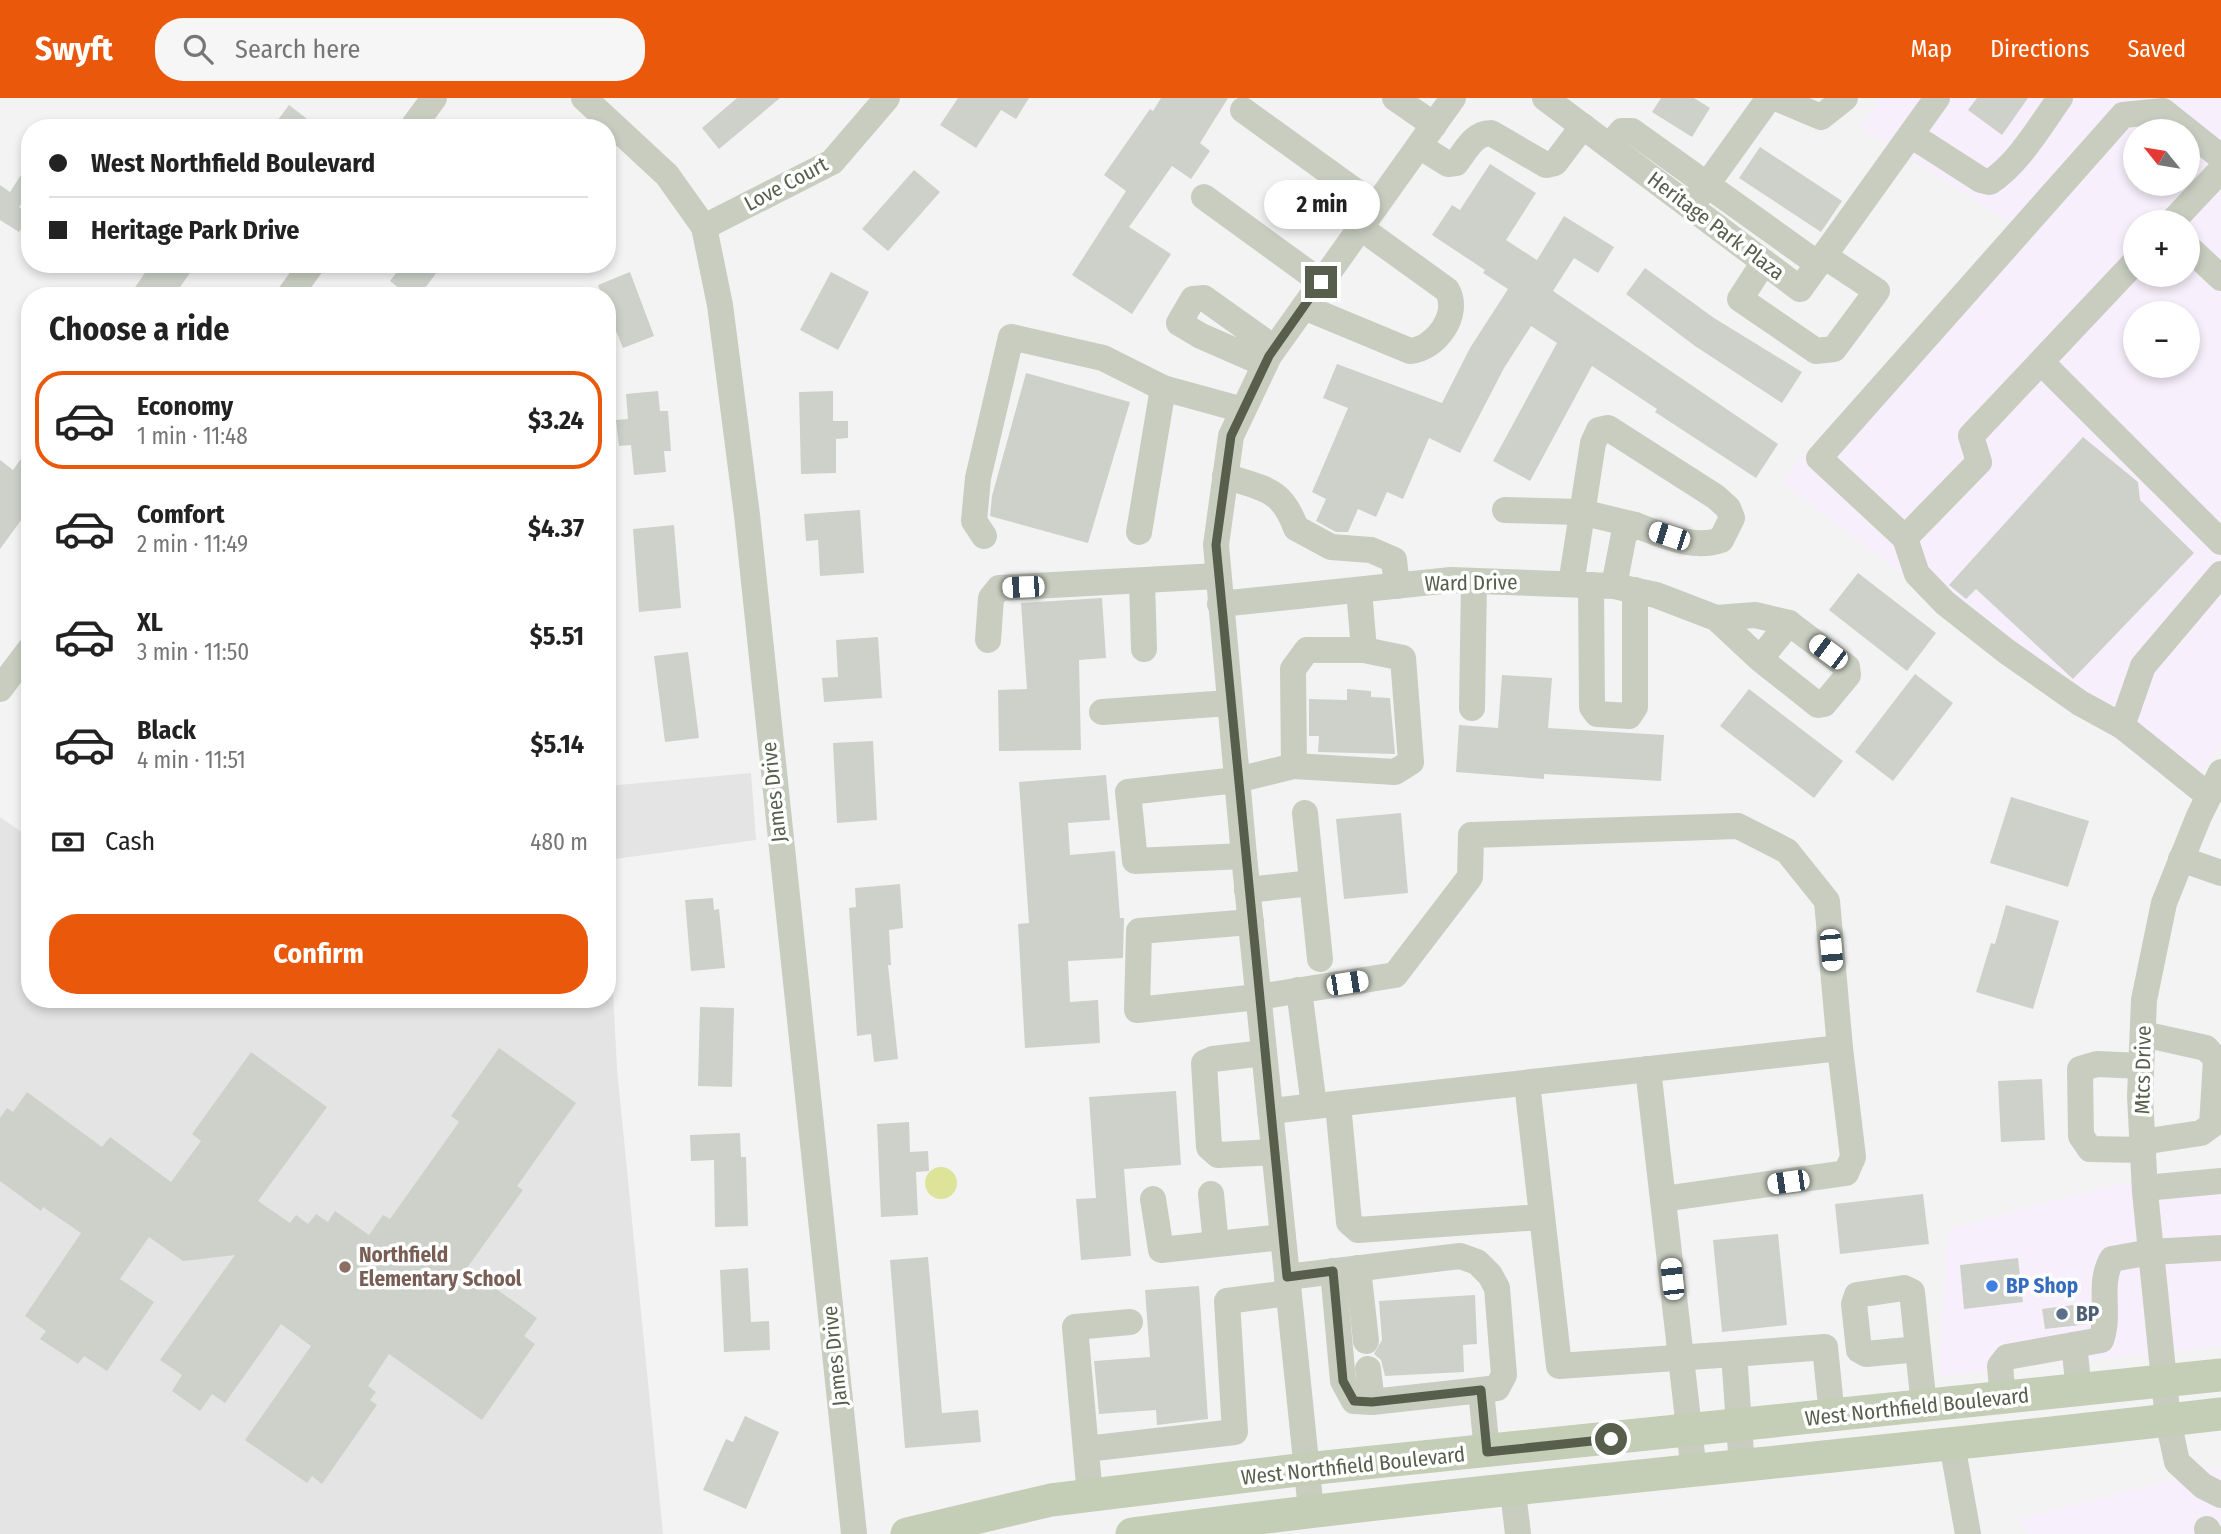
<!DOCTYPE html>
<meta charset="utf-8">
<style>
:root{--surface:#fff;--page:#f6f6f6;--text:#222;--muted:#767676;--line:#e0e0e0;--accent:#ea580c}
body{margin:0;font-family:"Fira Sans Condensed",sans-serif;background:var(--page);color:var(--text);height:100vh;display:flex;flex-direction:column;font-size:26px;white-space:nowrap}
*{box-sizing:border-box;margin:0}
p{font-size:23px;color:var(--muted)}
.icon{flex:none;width:38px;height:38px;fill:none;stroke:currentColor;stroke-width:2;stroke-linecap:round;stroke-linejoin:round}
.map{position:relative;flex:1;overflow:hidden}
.panel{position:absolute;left:21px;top:189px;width:595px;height:721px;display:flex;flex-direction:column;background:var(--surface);border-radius:28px;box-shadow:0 4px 10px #0003}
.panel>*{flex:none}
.hud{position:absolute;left:21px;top:21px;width:595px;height:154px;border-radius:28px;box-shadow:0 4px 10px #0003;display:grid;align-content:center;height:154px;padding:0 28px;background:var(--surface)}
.needle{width:46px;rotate:300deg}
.fabs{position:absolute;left:2123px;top:21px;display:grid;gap:14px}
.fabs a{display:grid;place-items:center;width:77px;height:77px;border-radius:50%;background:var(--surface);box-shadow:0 4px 10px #0003;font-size:35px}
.end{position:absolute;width:32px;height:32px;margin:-16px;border:9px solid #575e4c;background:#fff;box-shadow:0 0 0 4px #fff}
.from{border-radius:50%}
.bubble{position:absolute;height:49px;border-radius:24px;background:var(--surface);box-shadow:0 4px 10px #0003;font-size:23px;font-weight:700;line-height:49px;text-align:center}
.car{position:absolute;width:21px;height:42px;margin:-21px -10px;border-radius:9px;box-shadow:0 0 5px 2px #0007;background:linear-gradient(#fff 24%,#345 0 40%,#fff 0 76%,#345 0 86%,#fff 0)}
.hud b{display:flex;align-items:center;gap:24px;height:66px;font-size:26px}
.hud b+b{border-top:2px solid var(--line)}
.hud i{width:18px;height:18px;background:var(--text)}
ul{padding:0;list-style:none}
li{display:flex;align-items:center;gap:21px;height:98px;margin:0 14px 10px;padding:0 14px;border:4px solid transparent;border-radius:28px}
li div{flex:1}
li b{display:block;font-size:26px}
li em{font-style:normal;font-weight:700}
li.selected{border-color:var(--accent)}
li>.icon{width:63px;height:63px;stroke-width:1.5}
h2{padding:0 28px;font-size:32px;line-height:84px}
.pay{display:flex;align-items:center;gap:18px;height:77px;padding:0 28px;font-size:26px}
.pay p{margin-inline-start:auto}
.cta{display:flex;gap:14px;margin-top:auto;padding:14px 28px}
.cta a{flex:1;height:80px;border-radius:28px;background:var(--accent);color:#fff;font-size:28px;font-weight:700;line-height:80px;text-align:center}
header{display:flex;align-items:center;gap:42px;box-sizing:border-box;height:98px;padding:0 35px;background:var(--accent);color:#fff}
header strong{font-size:33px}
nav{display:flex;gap:38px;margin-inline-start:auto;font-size:24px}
.search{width:490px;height:63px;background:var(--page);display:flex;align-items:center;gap:18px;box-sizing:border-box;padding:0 24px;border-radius:28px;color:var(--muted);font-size:26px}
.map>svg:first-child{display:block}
.commercial{fill:#f7effb;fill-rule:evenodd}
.education{fill:#e4e4e5}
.water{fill:#dde499}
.building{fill:#cdd1ca}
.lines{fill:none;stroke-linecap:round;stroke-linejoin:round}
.minor{stroke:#c8cdc0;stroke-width:26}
.major{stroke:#c4cdb5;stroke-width:33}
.route{stroke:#575e4c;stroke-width:9}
.education-dot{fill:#8d6e63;stroke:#fff;stroke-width:2.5}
.shop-dot{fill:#3f7fe0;stroke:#fff;stroke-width:2.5}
.service-dot{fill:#5c6f8a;stroke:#fff;stroke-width:2.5}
.labels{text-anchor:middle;stroke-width:7;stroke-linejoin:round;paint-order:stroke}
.street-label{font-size:21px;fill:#575e4c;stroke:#fff}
.education-label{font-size:21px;font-weight:bold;fill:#785e54;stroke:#fff;text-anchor:start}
.shop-label{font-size:21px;font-weight:bold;fill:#366cbe;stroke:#fff;text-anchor:start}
.service-label{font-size:21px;font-weight:bold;fill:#4e5e75;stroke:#fff;text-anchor:start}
</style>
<header>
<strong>Swyft</strong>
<div class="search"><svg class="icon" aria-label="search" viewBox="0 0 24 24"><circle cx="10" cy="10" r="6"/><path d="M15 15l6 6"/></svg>Search here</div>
<nav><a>Map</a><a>Directions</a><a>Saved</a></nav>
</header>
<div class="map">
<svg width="2221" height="1436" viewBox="0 0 2221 1436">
<rect width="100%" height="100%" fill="#f3f3f4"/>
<g class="commercial">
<path d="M1881 0H2221V650L2183 694 1781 383 2010 125 1861 29ZM2135 33H2188V86H2135ZM2135 124H2188V177H2135ZM2135 215H2188V268H2135Z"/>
<path d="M2221 1070V1248L1939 1278 1948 1132 2108 1088Z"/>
<path d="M2221 1370V1436H2028L2019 1421Z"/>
</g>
<g class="education">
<path d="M751 675 756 742 607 762V688Z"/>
<path d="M0 719 30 740V901H607V778L617 971 663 1436H0Z"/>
</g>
<circle class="water" cx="941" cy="1085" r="16"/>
<g class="building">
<path d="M737 0H780L719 51 702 30Z"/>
<path d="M958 0H1029L1016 21 1001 12 976 50 940 27Z"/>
<path d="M1161 0H1228L1200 45 1210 53 1191 81 1172 68 1129 129 1171 156 1132 216 1072 177 1126 93 1104 77 1150 11 1153 13Z"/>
<path d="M1661 0H1694L1710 10 1692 39 1652 14Z"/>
<path d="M1977 0H2028L2002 37 1968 12Z"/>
<path d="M289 7 319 30H272Z"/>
<path d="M1760 49 1842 103 1821 134 1739 80Z"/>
<path d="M30 63V93L19 109 30 118 19 134 0 122V87L10 94Z"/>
<path d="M1490 66 1536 95 1506 142 1537 162 1564 118 1614 149 1598 175 1574 160 1553 193 1778 346 1756 380 1655 314 1657 311 1592 268 1530 383 1493 363 1557 245 1531 228 1504 270 1460 355 1429 340 1403 401 1387 394 1376 419 1358 411 1348 434H1336L1316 423 1326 401 1312 394 1348 310 1323 300 1337 266 1442 305 1470 250 1508 191 1483 175 1485 172 1432 137 1452 107 1460 112Z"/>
<path d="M914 72 940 94 888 153 862 131Z"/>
<path d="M151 166H196L174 198H129Z"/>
<path d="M403 166H443L419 198H409L390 183Z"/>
<path d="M1645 170 1714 220 1802 274 1782 305 1695 248 1626 196Z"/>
<path d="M630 174 654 238 623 250 607 211V198H602L598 187Z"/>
<path d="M831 174 869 194 838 252 800 232Z"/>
<path d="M1026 275 1130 304 1088 445 990 418 992 398Z"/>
<path d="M658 293 660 313H668L671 353H664L666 374 634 377 631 347 619 348 616 322 628 321 626 296Z"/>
<path d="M833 293V323H848V340L836 341V375L801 376 799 294Z"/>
<path d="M2083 339 2138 384 2140 402 2194 455 2073 581 1976 491 1966 501 1949 487Z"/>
<path d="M30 348V410L0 451V362L13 372Z"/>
<path d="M860 412 864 475 820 478 818 442 806 443 804 416Z"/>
<path d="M674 427 681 510 639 514 633 431Z"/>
<path d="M1858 475 1936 535 1907 573 1829 512Z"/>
<path d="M1102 500 1106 560 1079 562 1081 652 999 653 998 592 1027 591 1021 505Z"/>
<path d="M878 539 882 600 824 604 822 580 838 579 836 542Z"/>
<path d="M688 554 699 640 665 644 654 558Z"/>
<path d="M1915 576 1953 605 1893 683 1855 654Z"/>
<path d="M1502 577 1552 580 1548 630 1664 637 1661 683 1544 676V681L1456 674 1459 627 1498 630Z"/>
<path d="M1347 591 1371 593V599L1390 600 1395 656 1318 654 1319 638H1309V601L1347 602Z"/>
<path d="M1749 591 1843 663 1814 700 1720 628Z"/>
<path d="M873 643 877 722 837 725 833 645Z"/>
<path d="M1106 677 1110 722 1068 725 1070 757 1115 753 1120 820H1124L1123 860 1068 863 1070 904 1098 902 1100 945 1025 950 1018 826 1029 825 1019 684Z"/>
<path d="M2011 699 2089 723 2068 789 1990 765Z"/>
<path d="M1401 715 1408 795 1344 801 1336 721Z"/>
<path d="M900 786 903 830 889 832 891 867H888L898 961 874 964 871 936 857 938 849 810 856 809 855 790Z"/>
<path d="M713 800 714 812 719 811 725 870 691 873 685 802Z"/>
<path d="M2006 807 2059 823 2033 911 1976 894 1991 845 1995 846Z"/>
<path d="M700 909 734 910 732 989 698 988Z"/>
<path d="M499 950 576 1005 517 1088 523 1092 467 1170 537 1220 524 1238 535 1246 482 1322 389 1256 368 1288 376 1294 370 1302 377 1307 322 1386 312 1378 307 1385 245 1342 311 1248 281 1226 225 1305 212 1296 200 1313 172 1293 182 1277 160 1262 235 1157 183 1163 149 1139 120 1181 154 1204 107 1273 84 1258 78 1266 40 1241 46 1233 25 1218 81 1135 43 1109 41 1113 0 1083V1020L7 1010 13 1014 27 994 102 1049 110 1039 171 1084 201 1043 192 1036 251 954 327 1009 258 1103 290 1125 296 1117 308 1126 316 1116 328 1124 335 1113 369 1137 383 1117 390 1121 459 1024 451 1018Z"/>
<path d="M2042 981 2045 1042 2001 1044 1998 983Z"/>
<path d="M1176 993 1181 1067 1124 1071 1131 1158 1081 1162 1076 1101 1096 1100 1089 999Z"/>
<path d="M909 1024 910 1054 928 1053 929 1073 916 1074 918 1117 881 1119 877 1026Z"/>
<path d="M740 1035 741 1059H746L748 1128 715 1129 714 1062 691 1063 690 1037Z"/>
<path d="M1923 1096 1929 1146 1840 1156 1835 1106Z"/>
<path d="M1778 1136 1787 1227 1722 1234 1713 1142Z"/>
<path d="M928 1159 942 1315 978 1312 981 1344 905 1350 890 1162Z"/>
<path d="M2018 1160 2023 1204 1964 1211 1960 1167Z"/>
<path d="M748 1170 751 1224 769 1223 770 1252 724 1254 720 1172Z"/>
<path d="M1199 1188 1208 1321 1157 1327 1156 1312 1099 1316 1094 1263 1150 1259 1145 1192Z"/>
<path d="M1475 1197 1477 1246 1463 1247 1464 1274 1385 1278 1381 1262 1374 1256 1382 1242 1379 1203Z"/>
<path d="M2089 1205V1226L2045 1231 2042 1211Z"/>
<path d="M745 1318 779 1334 746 1411 703 1392 726 1341 733 1344Z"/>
</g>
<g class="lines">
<g class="minor">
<path d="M584 0 667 77 704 129 720 207 747 417 854 1436"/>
<path d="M1395 0 1434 27"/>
<path d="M1545 0 1800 191 1937 0"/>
<path d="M1776 0 1821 19 1845 0"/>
<path d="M1243 12 1376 108"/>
<path d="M412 30 434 0"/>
<path d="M1911 37 1981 82 1990 84C2019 65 2040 28 2060 0"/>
<path d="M1419 48 1448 66 1456 65C1466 52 1474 35 1491 35L1546 67 1555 65 1583 28"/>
<path d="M1609 48 1622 33H1632L1818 166"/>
<path d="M1204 99 1321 184"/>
<path d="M1698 99 1769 0"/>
<path d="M2172 124 2221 72"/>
<path d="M704 129 832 64 887 0"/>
<path d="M2188 149 2221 180"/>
<path d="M1764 164 1740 201 1816 253 1834 251 1877 193 1824 158"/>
<path d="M2135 164 1971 338 1979 364 1905 440 1819 360 2123 17 2163 13 2221 59"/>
<path d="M289 198 312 166"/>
<path d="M1304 209 1410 253C1436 251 1461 216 1447 192L1361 130"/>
<path d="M2041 264 2221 444"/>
<path d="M1265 266 1201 238 1179 225 1193 201 1204 200 1274 250"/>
<path d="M1225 378C1263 391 1281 389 1296 430L1331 449 1371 452 1394 462 1397 488"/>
<path d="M1505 412 1581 414 1635 427"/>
<path d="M1139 434 1163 290"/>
<path d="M984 438 974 423 978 380 1011 239 1103 260 1163 290 1243 312"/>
<path d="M1905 440 1917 476 1945 505 2006 553 2080 605 2122 628"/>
<path d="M1142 484 1144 551"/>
<path d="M1571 486 1593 345 1599 332 1608 330 1716 399 1728 410 1732 420 1721 442C1692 452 1663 437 1635 427L1624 436 1614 488"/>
<path d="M1591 487 1592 609 1597 616 1629 618 1635 609V492"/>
<path d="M1220 506 1451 482 1614 488 1656 497 1716 520 1760 561 1818 607 1824 606 1848 577 1847 569 1789 525 1760 561"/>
<path d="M1716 520 1755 517 1789 525"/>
<path d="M988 542 991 500 999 490 1218 478"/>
<path d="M0 591 30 551"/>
<path d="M1472 610 1474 483"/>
<path d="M1102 614 1229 605"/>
<path d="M1294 668 1395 674 1411 664 1403 560 1364 552"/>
<path d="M2221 674 2199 718 2164 805 2144 902 2140 998 2145 1094 2168 1322 2177 1364 2203 1388 2221 1397"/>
<path d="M2209 698 2122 628 2143 568 2221 476"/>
<path d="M1305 715 1320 861"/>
<path d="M1244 758 1135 763 1128 694 1237 682 1294 668 1293 571 1307 552H1364L1359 492"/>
<path d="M2181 761 2221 775"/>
<path d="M1247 792 1312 785"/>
<path d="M1251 824 1139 833 1137 912 1258 899 1395 877 1470 779 1471 737 1738 728 1787 753 1827 803 1840 950 1270 1013"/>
<path d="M1299 892 1314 1008"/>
<path d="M1264 955 1213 961 1204 965 1209 1049 1218 1057 1274 1054"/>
<path d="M2141 968 2097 966 2080 971 2081 1038 2090 1051 2143 1052"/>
<path d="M1648 971 1694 1374"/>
<path d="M1527 985 1559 1268 1734 1256 1742 1369"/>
<path d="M1338 1006 1349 1124 1358 1132 1541 1119"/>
<path d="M2142 1044 2201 1035 2212 1027 2216 961 2206 950 2143 936"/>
<path d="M2145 1090 2221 1083"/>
<path d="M1211 1096 1216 1146"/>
<path d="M1153 1101 1161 1152 1283 1139"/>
<path d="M1663 1101 1846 1075 1853 1059 1840 950"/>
<path d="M1358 1170 1366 1243"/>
<path d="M1333 1173 1343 1283 1354 1303 1372 1304 1481 1292"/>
<path d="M1287 1179 1460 1158 1477 1164 1490 1177 1497 1190 1504 1277 1497 1290 1481 1292 1487 1354"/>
<path d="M2074 1247 2079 1292"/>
<path d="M1918 1251 1866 1256 1859 1252 1854 1206 1857 1197 1904 1190 1912 1194 1924 1308"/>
<path d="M1734 1256 1825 1249 1832 1318"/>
<path d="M1368 1271 1372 1304"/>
<path d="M2003 1300 2000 1268 2007 1259 2101 1242C2111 1215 2097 1187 2112 1161L2151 1154 2221 1150"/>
<path d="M1952 1346 1968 1436"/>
<path d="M1086 1351 1235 1334 1227 1203 1288 1195"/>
<path d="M1513 1394 1518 1436"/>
<path d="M1090 1398 1075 1229 1130 1224"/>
<path d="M1311 1412 1244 758 1216 447 1231 338 1269 258 1453 0"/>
<path d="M2207 1431 2210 1436"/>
</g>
<g class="major">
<path d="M907 1436 1051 1402 1306 1371 2221 1277"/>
<path d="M1132 1436C1494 1388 1858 1359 2221 1316"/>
</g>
</g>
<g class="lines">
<path class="route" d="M1321 184 1269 258 1231 338 1216 447 1287 1179 1333 1173 1343 1283 1354 1303 1372 1304 1481 1292 1487 1354 1611 1341"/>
</g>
<circle class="education-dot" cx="345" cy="1169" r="7"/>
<circle class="shop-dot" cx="1992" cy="1188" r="7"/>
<circle class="service-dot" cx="2062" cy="1216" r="7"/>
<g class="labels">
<g class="street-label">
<text transform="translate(786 86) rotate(-28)" y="7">Love Court</text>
<text transform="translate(1716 128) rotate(37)" y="7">Heritage Park Plaza</text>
<text transform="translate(1471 485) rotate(-1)" y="7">Ward Drive</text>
<text transform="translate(774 694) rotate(-96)" y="7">James Drive</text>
<text transform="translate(2143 972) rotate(-89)" y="7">Mtcs Drive</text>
<text transform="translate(835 1258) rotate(-96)" y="7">James Drive</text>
<text transform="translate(1917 1309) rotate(-6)" y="7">West Northfield Boulevard</text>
<text transform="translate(1353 1368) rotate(-6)" y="7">West Northfield Boulevard</text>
</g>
<g class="education-label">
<text x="359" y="1164">Northfield<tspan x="359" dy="24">Elementary School</tspan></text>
</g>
<g class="shop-label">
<text x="2006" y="1195">BP Shop</text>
</g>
<g class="service-label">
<text x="2076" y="1223">BP</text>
</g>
</g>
</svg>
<div class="fabs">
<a><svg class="needle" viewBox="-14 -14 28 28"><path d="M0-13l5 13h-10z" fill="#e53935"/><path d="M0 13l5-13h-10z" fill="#767676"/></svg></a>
<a>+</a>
<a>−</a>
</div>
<i class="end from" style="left:1611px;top:1341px"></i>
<i class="end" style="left:1321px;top:184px"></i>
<div class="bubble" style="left:1264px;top:82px;width:116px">2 min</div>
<i class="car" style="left:1669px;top:438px;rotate:288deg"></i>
<i class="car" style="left:1023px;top:489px;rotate:268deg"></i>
<i class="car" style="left:1828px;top:554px;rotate:307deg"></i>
<i class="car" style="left:1831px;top:852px;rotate:175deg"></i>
<i class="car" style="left:1347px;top:885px;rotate:81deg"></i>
<i class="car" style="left:1788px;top:1084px;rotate:262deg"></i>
<i class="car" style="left:1672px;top:1181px;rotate:354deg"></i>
<div class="hud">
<b><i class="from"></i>West Northfield Boulevard</b>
<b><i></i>Heritage Park Drive</b>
</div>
<section class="panel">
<h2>Choose a ride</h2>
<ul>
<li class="selected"><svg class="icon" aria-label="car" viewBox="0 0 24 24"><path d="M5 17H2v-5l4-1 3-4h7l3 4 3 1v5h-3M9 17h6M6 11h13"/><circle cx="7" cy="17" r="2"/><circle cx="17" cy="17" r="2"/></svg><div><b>Economy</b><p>1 min · 11:48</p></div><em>$3.24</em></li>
<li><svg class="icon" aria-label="car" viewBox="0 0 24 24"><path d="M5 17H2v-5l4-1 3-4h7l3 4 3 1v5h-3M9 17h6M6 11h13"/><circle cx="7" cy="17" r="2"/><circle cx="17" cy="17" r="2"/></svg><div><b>Comfort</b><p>2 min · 11:49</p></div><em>$4.37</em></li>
<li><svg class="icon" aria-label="car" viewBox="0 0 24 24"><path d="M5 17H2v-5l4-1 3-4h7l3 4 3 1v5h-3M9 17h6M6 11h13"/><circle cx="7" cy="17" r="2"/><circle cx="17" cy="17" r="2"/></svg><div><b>XL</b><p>3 min · 11:50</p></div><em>$5.51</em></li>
<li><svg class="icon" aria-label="car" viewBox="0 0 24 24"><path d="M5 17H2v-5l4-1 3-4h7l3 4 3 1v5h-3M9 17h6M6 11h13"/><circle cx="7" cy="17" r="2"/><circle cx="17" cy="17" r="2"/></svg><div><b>Black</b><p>4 min · 11:51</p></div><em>$5.14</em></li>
</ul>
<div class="pay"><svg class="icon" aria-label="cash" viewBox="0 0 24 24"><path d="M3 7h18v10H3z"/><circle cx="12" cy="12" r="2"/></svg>Cash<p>480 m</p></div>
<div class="cta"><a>Confirm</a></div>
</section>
</div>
